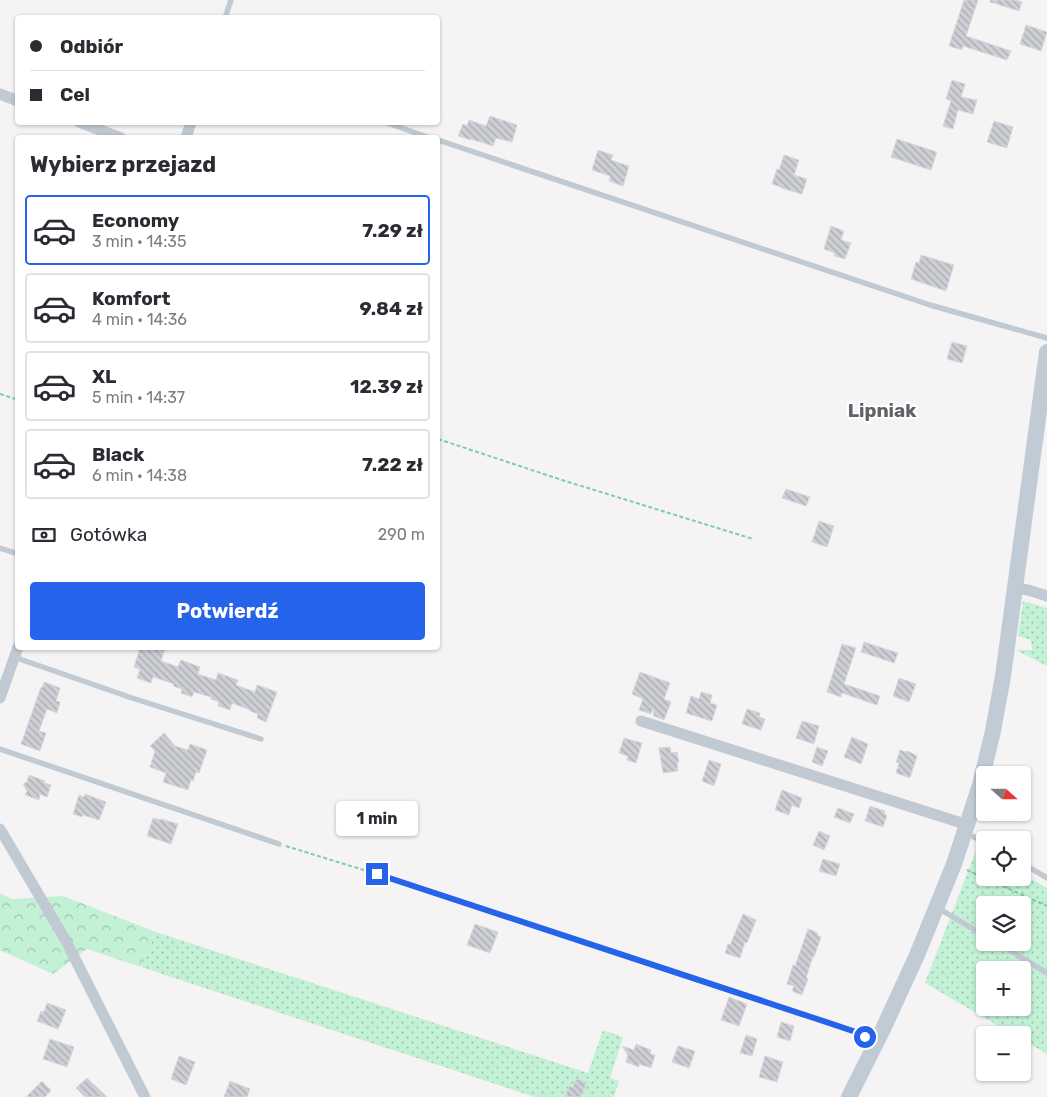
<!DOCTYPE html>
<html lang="pl">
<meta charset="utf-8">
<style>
:root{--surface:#fff;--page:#f7f7f7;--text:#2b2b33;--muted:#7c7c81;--line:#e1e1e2;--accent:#2563eb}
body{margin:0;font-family:Rubik,sans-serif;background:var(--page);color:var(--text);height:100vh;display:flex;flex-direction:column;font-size:19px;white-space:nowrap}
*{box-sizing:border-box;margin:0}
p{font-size:16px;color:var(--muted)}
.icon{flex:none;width:28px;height:28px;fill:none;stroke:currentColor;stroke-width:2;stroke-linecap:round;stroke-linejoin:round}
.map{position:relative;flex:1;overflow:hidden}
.drawer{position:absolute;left:15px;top:135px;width:425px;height:515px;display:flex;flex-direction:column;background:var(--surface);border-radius:5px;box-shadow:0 1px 4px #0004}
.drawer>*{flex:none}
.top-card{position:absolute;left:15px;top:15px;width:425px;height:110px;border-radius:5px;box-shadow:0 1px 4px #0004;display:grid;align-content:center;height:110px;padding:0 15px;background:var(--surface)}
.needle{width:32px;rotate:111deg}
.tools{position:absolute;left:976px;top:766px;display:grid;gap:10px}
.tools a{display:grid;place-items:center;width:55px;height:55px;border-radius:5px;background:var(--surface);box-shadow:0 1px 4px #0004;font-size:25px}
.end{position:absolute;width:22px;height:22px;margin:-11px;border:6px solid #2563eb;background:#fff;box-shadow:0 0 0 2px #fff}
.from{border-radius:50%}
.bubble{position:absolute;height:35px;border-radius:5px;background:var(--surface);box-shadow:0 1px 4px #0004;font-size:16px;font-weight:700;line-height:35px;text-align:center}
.top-card b{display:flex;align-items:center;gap:18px;height:48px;font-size:19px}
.top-card b+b{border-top:1px solid var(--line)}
.top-card i{width:12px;height:12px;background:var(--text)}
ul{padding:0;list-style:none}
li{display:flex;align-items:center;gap:15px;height:70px;margin:0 10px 8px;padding:0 5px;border:2px solid var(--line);border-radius:5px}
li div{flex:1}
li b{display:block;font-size:19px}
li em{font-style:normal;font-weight:700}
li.on{border-color:var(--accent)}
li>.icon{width:45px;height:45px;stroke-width:1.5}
h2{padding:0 15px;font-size:22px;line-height:60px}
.pay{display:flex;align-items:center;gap:12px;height:55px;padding:0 15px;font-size:19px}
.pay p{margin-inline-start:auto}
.button{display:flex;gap:10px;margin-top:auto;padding:10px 15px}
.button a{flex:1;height:58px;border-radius:5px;background:var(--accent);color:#fff;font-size:20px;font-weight:700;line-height:58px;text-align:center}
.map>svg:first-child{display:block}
.green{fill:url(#green-dots);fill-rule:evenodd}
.forest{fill:url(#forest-crowns)}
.building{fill:url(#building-back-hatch);stroke:#d7d9de}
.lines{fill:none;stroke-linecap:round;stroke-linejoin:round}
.path{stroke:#7ad0a6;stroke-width:2;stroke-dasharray:4 2.5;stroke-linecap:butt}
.lane{stroke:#c1cad2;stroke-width:5.5}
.street{stroke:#c1cad2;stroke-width:11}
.secondary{stroke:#c1cbd6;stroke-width:16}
.route{stroke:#2563eb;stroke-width:6}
.labels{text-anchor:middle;stroke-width:4.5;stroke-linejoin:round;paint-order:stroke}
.quarter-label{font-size:19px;font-weight:bold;fill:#5f6368;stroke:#fff}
</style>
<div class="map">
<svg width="1047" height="1097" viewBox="0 0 1047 1097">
<defs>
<pattern id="green-dots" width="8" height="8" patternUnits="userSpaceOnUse" patternTransform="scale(1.25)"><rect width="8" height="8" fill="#c3f1d5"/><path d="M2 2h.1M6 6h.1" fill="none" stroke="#a0c6b0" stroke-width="1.8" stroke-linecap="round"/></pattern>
<pattern id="forest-crowns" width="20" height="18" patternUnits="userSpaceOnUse" patternTransform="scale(1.25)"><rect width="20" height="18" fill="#c3f1d5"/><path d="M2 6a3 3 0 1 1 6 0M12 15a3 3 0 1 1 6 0" fill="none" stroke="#a0c6b0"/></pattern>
<pattern id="building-back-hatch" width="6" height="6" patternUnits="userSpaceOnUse" patternTransform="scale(1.25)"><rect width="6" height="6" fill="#cdcfd5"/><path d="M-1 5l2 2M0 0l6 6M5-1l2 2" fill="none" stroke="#a8abb0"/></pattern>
</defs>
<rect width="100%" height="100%" fill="#f5f3f3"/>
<g class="green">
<path d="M1023 601 1047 608V666L1016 650H1032L1031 640 1018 636Z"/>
<path d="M977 848 985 852V878H1022L1023 874 1047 888V1054L1023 1040 1022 1035H1014L925 983ZM985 905H1022V942H985ZM985 970H1022V1008H985Z"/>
<path d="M156 932 588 1073 603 1030 623 1037 610 1078 619 1081 614 1097H535L141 967Z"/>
</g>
<path class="forest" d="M0 893 12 899 63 896 156 932 141 967 87 949 53 974 0 950Z"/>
<g class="building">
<path d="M964 0H978L966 36 1011 51 1007 60 963 46 962 50 949 46Z"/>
<path d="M990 0H1016L1022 2 1019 11 990 2Z"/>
<path d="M1026 25 1047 32 1041 51 1020 44Z"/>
<path d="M952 80 965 84 961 97 977 100 973 114 958 110 953 129 943 126 951 101 946 99Z"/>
<path d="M490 116 517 125 512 142 496 138 493 146 471 139V140L458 136 463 124 467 126 469 120 486 126Z"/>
<path d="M994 121 1013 127 1007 148 987 142Z"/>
<path d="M897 139 937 152 931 170 891 157Z"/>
<path d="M598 150 613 155 611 160 629 166 623 186 609 181 610 176 592 170Z"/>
<path d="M784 155 799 160 794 175 807 179 802 194 781 188V187L772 184 777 169 779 170Z"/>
<path d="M831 226 844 231 841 240 851 243 845 259 834 256 835 253 824 249Z"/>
<path d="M921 255 954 265 946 291 911 279 916 262 919 263Z"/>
<path d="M952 342 967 346 962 363 947 359Z"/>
<path d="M786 489 810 497 806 506 782 498Z"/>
<path d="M819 521 834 526 827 547 812 542Z"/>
<path d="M864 642 898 653 894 663 861 652Z"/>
<path d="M842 644 856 648 844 684 880 696 877 705 842 693 841 697 827 692Z"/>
<path d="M140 648H165L161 661 178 667 181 660 200 667 198 674 216 680 218 673 238 680 236 685 255 692 257 685 277 692 266 722 257 718 258 714 250 711V710L232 703 230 710 218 706 219 702 211 699V697L194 692 192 697 181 693 182 689 173 686 174 684 153 677 151 683 137 678 140 669 134 667Z"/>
<path d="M640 672 670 683 664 699 671 702 664 720 654 716 653 708 651 714 639 710 643 699 632 694Z"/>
<path d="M899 678 916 684 909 702 893 696Z"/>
<path d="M44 682 60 688 56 701 60 702 57 713 47 709 39 731 46 733 40 751 21 744 41 687 42 688Z"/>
<path d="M701 692 712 695 710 703 717 705 712 721 686 713 691 696 699 699Z"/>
<path d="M747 709 760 713 759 717 765 719 761 730 742 724Z"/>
<path d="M802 721 819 726 814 744 796 738Z"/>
<path d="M164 733 175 746 188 750 190 744 207 750 199 773 196 772 193 781 191 780 188 790 163 782 166 773 150 767 155 751 150 746Z"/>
<path d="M852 737 868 744 861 764 844 757Z"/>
<path d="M624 738 642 743 636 763 627 760 628 756 619 753Z"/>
<path d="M670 747 671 753 677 752 679 762 677 763 678 771 663 773 659 748Z"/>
<path d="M817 747 828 751 822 766 812 762Z"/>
<path d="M900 750 906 752 908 751 917 756 910 778 896 773 899 763 896 762Z"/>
<path d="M709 760 721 764 714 786 702 781Z"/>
<path d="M29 775 45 781 44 783 51 785 47 797 40 794 39 800 25 795 27 791 23 784 27 782Z"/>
<path d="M782 790 802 798 799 808 792 805 789 815 775 810Z"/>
<path d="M85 794 106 802 99 820 83 815 82 817 73 814 79 795 84 797Z"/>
<path d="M870 806 885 811 884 814 887 815 883 827 865 821Z"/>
<path d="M838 808 854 814 850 823 834 817Z"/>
<path d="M153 818 161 820V819L178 824 171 844 147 836Z"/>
<path d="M819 831 830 836 824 850 813 845Z"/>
<path d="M823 859 840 864 836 876 819 871Z"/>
<path d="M743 914 756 920 747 943 745 942 740 958 725 953 728 944 730 945Z"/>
<path d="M475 924 498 932 490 953 467 945Z"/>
<path d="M808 929 818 933 817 935 821 937 814 957 813 956 806 978 808 979 802 995 792 991 794 986 787 984 793 965 795 966Z"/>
<path d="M729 997 747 1004 739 1026 721 1020Z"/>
<path d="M47 1003 66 1010 58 1029 37 1021 41 1011 44 1012Z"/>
<path d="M781 1022 794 1026 790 1041 777 1037Z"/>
<path d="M746 1035 757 1039 752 1056 740 1053Z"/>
<path d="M50 1039 74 1047 67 1067 43 1059Z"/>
<path d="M636 1044 651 1050 650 1054 655 1055 651 1068 639 1064V1067L626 1062 628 1055 622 1046 634 1050Z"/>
<path d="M678 1046 695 1051 689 1068 672 1062Z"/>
<path d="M179 1056 195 1062 186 1085 171 1079Z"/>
<path d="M765 1056 783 1062 777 1082 759 1077Z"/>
<path d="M87 1078 107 1097H85L76 1088Z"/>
<path d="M576 1079 587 1082 581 1097H565L569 1086 573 1087Z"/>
<path d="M42 1081 51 1090 45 1097H26Z"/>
<path d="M230 1081 250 1089 247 1097H224Z"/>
</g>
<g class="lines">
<g class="path">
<path d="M0 394 18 400"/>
<path d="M438 439 565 481 753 539"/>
<path d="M286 846 370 872"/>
<path d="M967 870 1047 906"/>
</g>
<g class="lane">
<path d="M225 18 231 0"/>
<path d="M385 122 430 138"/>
<path d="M438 140 930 305 1047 338"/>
<path d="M0 548 18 554"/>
<path d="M14 657 132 698 261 739"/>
<path d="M0 749 279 844"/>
<path d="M965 833 985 842"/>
<path d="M1022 863 1047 878"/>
<path d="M377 874 811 1017 859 1033 874 1043"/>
<path d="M937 909 943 911 985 936"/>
<path d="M996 942 1047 973"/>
</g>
<g class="street">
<path d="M0 94 18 101"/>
<path d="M79 122 121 138"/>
<path d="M186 138 191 122"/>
<path d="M1015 588 1028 590 1047 596"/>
<path d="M0 698 18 647"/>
<path d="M641 721 968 825"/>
<path d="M0 829 66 941 145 1097"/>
</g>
<path class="secondary" d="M849 1097 884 1027 917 955 954 864 980 785 993 731 1003 676 1047 352"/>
</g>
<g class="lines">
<path class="route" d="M377 874 811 1017 859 1033 865 1037"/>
</g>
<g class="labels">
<g class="quarter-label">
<text x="882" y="417">Lipniak</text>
</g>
</g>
</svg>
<div class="tools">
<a><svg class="needle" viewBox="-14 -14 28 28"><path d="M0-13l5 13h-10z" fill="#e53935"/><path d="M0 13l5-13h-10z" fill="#7c7c81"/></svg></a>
<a><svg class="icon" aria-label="locate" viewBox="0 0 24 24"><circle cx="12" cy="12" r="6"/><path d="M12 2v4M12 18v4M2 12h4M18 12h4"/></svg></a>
<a><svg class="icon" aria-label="layers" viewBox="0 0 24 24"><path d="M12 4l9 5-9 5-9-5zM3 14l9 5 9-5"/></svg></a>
<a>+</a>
<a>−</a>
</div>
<i class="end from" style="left:865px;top:1037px"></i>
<i class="end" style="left:377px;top:874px"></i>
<div class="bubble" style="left:336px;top:801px;width:82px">1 min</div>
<div class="top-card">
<b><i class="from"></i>Odbiór</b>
<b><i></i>Cel</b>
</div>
<section class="drawer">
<h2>Wybierz przejazd</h2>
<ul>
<li class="on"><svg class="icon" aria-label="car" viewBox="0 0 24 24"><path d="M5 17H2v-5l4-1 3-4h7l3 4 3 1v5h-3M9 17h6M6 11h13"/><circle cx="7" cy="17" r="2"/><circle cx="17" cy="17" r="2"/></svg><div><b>Economy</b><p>3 min · 14:35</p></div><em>7.29 zł</em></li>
<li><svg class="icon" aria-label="car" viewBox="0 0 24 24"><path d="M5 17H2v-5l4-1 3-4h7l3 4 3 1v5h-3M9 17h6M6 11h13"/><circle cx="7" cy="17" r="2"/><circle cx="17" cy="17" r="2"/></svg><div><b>Komfort</b><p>4 min · 14:36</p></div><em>9.84 zł</em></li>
<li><svg class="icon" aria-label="car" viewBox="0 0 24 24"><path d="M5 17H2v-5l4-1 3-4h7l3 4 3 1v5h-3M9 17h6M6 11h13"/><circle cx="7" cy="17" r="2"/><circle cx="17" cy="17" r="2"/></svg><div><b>XL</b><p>5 min · 14:37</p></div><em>12.39 zł</em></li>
<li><svg class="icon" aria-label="car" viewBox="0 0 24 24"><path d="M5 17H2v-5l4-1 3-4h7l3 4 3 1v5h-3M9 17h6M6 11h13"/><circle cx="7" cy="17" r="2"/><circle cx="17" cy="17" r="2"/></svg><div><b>Black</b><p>6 min · 14:38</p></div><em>7.22 zł</em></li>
</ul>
<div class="pay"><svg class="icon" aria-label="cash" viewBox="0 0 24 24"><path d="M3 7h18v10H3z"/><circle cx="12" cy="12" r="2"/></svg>Gotówka<p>290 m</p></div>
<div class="button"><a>Potwierdź</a></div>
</section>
</div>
